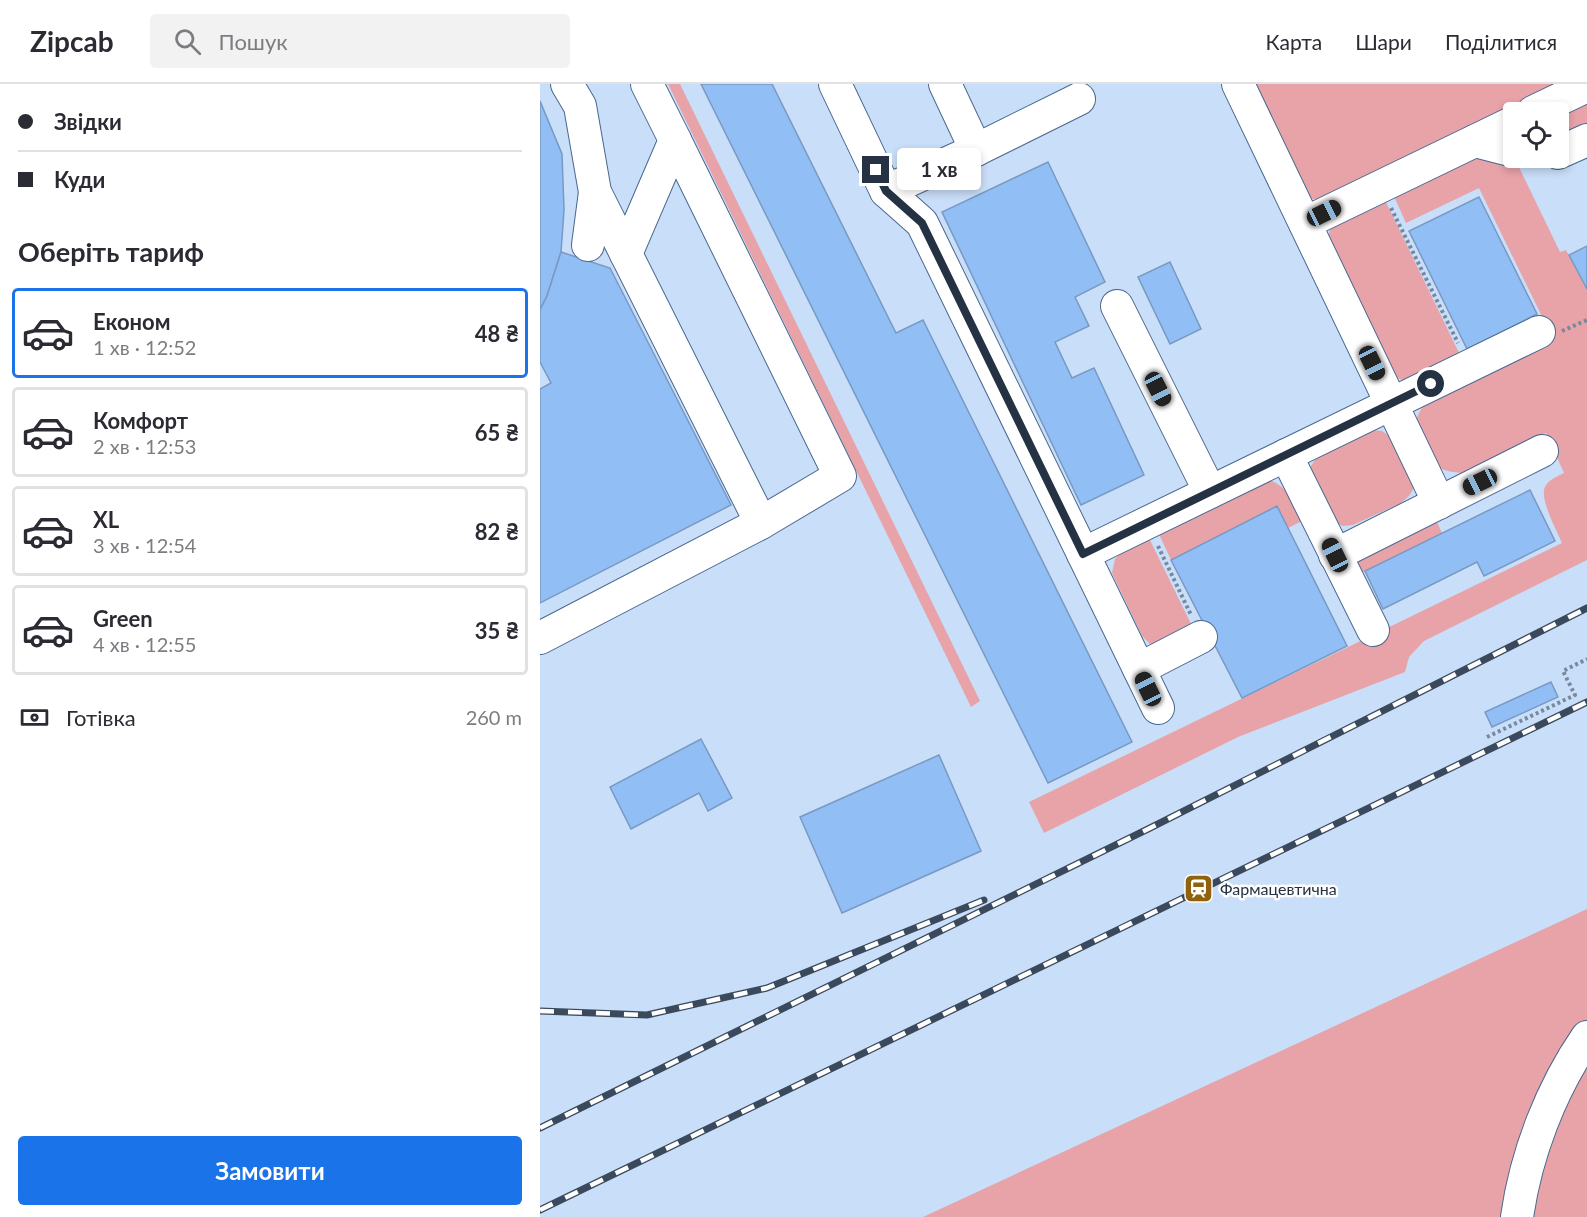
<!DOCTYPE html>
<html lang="uk">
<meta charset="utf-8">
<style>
:root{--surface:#fff;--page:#f2f2f3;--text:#2b2b33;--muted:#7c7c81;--line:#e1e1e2;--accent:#1a73e8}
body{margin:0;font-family:Lato,sans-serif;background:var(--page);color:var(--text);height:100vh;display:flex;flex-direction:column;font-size:22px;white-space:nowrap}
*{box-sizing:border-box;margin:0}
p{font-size:20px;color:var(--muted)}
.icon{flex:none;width:33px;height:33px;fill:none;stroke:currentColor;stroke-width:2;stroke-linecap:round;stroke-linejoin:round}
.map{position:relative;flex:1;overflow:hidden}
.panel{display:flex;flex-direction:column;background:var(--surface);width:540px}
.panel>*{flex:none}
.guide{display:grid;align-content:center;height:132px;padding:0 18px;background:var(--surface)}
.buttons{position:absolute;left:963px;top:18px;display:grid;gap:12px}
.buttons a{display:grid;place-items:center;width:66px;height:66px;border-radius:6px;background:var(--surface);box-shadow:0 3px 9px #0003;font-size:30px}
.end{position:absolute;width:27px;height:27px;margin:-14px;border:8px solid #253243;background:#fff;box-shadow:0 0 0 3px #fff}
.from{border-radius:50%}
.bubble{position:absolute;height:42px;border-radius:6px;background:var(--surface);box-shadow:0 3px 9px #0003;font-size:20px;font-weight:700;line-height:42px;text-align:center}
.car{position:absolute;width:18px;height:36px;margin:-18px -9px;border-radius:8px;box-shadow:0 0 4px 2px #0007;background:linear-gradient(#222 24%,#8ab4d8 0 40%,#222 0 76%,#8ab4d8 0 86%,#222 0)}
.guide b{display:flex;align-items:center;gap:21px;height:57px;font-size:22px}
.guide b+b{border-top:2px solid var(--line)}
.guide i{width:15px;height:15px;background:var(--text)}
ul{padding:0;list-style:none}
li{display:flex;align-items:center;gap:18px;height:90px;margin:0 12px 9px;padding:0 6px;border:3px solid var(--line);border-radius:6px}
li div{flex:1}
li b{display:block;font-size:22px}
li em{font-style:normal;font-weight:700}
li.active{border-color:var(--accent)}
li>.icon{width:54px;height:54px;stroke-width:1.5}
h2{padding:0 18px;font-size:27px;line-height:72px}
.pay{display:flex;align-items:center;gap:15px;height:66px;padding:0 18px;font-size:22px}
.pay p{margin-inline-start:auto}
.primary-button{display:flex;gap:12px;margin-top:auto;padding:12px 18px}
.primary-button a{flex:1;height:69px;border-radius:6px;background:var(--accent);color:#fff;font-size:24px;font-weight:700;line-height:69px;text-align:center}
header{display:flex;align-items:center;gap:36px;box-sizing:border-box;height:84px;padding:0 30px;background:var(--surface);border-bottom:2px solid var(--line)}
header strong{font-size:28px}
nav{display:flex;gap:33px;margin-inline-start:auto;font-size:21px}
.search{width:420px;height:54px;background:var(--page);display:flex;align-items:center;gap:15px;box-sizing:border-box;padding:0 21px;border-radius:6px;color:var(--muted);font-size:22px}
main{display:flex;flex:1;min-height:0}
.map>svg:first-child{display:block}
.green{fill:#e7a3a8}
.building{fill:#92bef6;stroke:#7899c2;stroke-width:1.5}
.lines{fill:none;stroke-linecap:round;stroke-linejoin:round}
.minor-casing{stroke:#49688f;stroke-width:34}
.path{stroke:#78899f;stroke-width:4;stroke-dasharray:3 3;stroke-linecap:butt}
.minor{stroke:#fff;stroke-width:32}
.rail-casing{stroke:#3b495c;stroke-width:7}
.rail{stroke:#fdfdfd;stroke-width:4.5;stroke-dasharray:14;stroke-linecap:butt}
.route{stroke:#253243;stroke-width:8}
.labels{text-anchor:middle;stroke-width:5;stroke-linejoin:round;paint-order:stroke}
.poi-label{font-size:16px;fill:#253243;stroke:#fdfdfd;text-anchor:start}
</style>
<header>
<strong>Zipcab</strong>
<div class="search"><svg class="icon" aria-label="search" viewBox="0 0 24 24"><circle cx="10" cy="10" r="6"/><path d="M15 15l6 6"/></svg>Пошук</div>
<nav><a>Карта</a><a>Шари</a><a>Поділитися</a></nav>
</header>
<main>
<section class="panel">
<div class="guide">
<b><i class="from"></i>Звідки</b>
<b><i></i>Куди</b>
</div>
<h2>Оберіть тариф</h2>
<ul>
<li class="active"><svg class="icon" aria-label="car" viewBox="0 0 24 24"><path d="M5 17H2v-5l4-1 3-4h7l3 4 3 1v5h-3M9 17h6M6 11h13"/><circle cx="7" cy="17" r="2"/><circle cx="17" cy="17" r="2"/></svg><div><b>Економ</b><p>1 хв · 12:52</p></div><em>48 ₴</em></li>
<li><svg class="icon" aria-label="car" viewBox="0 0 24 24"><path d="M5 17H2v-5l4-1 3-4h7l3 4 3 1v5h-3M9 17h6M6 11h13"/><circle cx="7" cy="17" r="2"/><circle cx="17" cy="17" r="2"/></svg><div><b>Комфорт</b><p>2 хв · 12:53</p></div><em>65 ₴</em></li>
<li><svg class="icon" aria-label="car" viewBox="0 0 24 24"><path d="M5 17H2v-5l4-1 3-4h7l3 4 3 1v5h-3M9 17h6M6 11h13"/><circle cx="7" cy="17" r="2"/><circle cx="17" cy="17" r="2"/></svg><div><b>XL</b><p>3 хв · 12:54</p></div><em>82 ₴</em></li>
<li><svg class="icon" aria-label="car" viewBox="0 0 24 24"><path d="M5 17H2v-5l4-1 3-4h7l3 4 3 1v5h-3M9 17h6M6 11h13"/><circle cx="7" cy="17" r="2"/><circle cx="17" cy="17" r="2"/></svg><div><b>Green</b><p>4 хв · 12:55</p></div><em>35 ₴</em></li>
</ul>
<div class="pay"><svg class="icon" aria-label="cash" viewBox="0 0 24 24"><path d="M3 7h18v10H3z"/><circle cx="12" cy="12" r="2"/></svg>Готівка<p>260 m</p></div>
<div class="primary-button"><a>Замовити</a></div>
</section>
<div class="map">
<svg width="1047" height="1133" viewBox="0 0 1047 1133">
<rect width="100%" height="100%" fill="#c9def9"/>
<g class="green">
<path d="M128 0H140L440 617 431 623Z"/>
<path d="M705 0H1022L787 115H772L762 109Z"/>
<path d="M1047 14V40L1019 54 1018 28Z"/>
<path d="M933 70 975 75 1020 168 1026 166 1047 205V476L884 557 869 573 865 588 698 653 504 749 489 718 1022 459C1017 447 999 414 1005 403 1008 396 1018 392 1024 389L1006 349 922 389C914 388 906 388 899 383 890 375 874 345 877 334 878 330 881 325 884 321L1012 253 939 104 866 139 853 110Z"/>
<path d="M843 112 922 275 864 297 852 291 787 156 791 143Z"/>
<path d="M831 346 842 347 852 354 875 402 869 412 861 419 813 441 803 442 794 438 769 395 771 382 778 371Z"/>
<path d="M732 397C750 405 754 420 762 437L748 444 736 422 631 476 618 448 719 398Z"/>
<path d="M896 436 902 449 813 493V474Z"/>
<path d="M609 454 654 546 612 562 602 552 572 489 575 475 587 464Z"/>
<path d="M1047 825V1133H383Z"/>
</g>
<g class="building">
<path d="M161 0H232L356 249 383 236 592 658 508 699Z"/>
<path d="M0 17 22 70 24 126 21 168 7 212 0 226Z"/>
<path d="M508 78 565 198 535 213 549 242 515 258 532 294 554 284 604 391 541 421 402 128Z"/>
<path d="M939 113 997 230 927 265 869 147Z"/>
<path d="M1047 162V205L1029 171Z"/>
<path d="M21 168 70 184 191 421 0 519V305L11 299 0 278V226L7 212Z"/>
<path d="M630 178 661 245 630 260 598 193Z"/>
<path d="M990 406 1015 457 944 492 937 478 843 525 825 487Z"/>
<path d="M737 422 807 562 702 614 631 476Z"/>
<path d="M1011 598 1018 613 952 643 945 628Z"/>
<path d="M161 655 192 714 168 727 159 709 91 745 70 703Z"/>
<path d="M399 671 441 767 302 829 260 733Z"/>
</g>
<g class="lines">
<defs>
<g id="minor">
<path d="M295 0 346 107 382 139 618 624"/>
<path d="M405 0 436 66"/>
<path d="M698 0 899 419"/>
<path d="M993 28 1047 2"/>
<path d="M135 56 300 392 221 439"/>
<path d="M935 57 974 67"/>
<path d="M1018 69 1047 56"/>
<path d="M346 107 436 66 539 15"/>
<path d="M765 139 974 38"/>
<path d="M48 161 55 108"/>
<path d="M86 170 135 56 107 0"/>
<path d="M577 222 670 408"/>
<path d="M746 371 833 546"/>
<path d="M543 470 999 248"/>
<path d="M795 471 1002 367"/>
<path d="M0 554 221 439 55 108 40 22 27 0"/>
<path d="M599 585 661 553"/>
<path d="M977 1133C986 1070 1011 1005 1047 953"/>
</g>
</defs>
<use href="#minor" class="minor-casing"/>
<g class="path">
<path d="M851 124 918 259"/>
<path d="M1022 247 1047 236"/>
<path d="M618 462 651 531"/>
<path d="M947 653 1035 611 1023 587 1047 575"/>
</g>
<use href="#minor" class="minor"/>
<defs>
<g id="rail">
<path d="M0 927 107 931 227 904 444 816"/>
<path d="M0 1044 608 745 1047 524"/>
<path d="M0 1126 1047 618"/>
</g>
</defs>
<use href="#rail" class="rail-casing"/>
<use href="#rail" class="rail"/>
</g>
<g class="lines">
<path class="route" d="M336 86 346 107 382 139 543 470 891 300"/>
</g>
<defs>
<symbol id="station-square" viewBox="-11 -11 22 22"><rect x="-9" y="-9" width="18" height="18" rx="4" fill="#91620d" stroke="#fdfdfd"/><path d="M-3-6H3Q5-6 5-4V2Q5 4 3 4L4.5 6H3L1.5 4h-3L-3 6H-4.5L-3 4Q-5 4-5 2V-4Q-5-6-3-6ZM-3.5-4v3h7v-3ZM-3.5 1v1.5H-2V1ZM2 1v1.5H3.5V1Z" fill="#fff"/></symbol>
</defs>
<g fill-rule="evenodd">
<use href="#station-square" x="642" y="788" width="33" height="33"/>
</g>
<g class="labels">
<g class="poi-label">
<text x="680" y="811">Фармацевтична</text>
</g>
</g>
</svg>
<div class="buttons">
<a><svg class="icon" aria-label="locate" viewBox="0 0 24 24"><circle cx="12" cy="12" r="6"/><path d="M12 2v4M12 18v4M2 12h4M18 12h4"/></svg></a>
</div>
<i class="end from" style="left:891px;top:300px"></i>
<i class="end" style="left:336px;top:86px"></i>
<div class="bubble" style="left:357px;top:64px;width:84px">1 хв</div>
<i class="car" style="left:784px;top:129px;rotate:64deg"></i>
<i class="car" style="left:832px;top:279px;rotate:154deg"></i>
<i class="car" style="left:618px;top:305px;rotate:153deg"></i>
<i class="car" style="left:940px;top:398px;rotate:244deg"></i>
<i class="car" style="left:795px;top:471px;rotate:334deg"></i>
<i class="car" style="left:608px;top:605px;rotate:334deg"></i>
</div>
</main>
